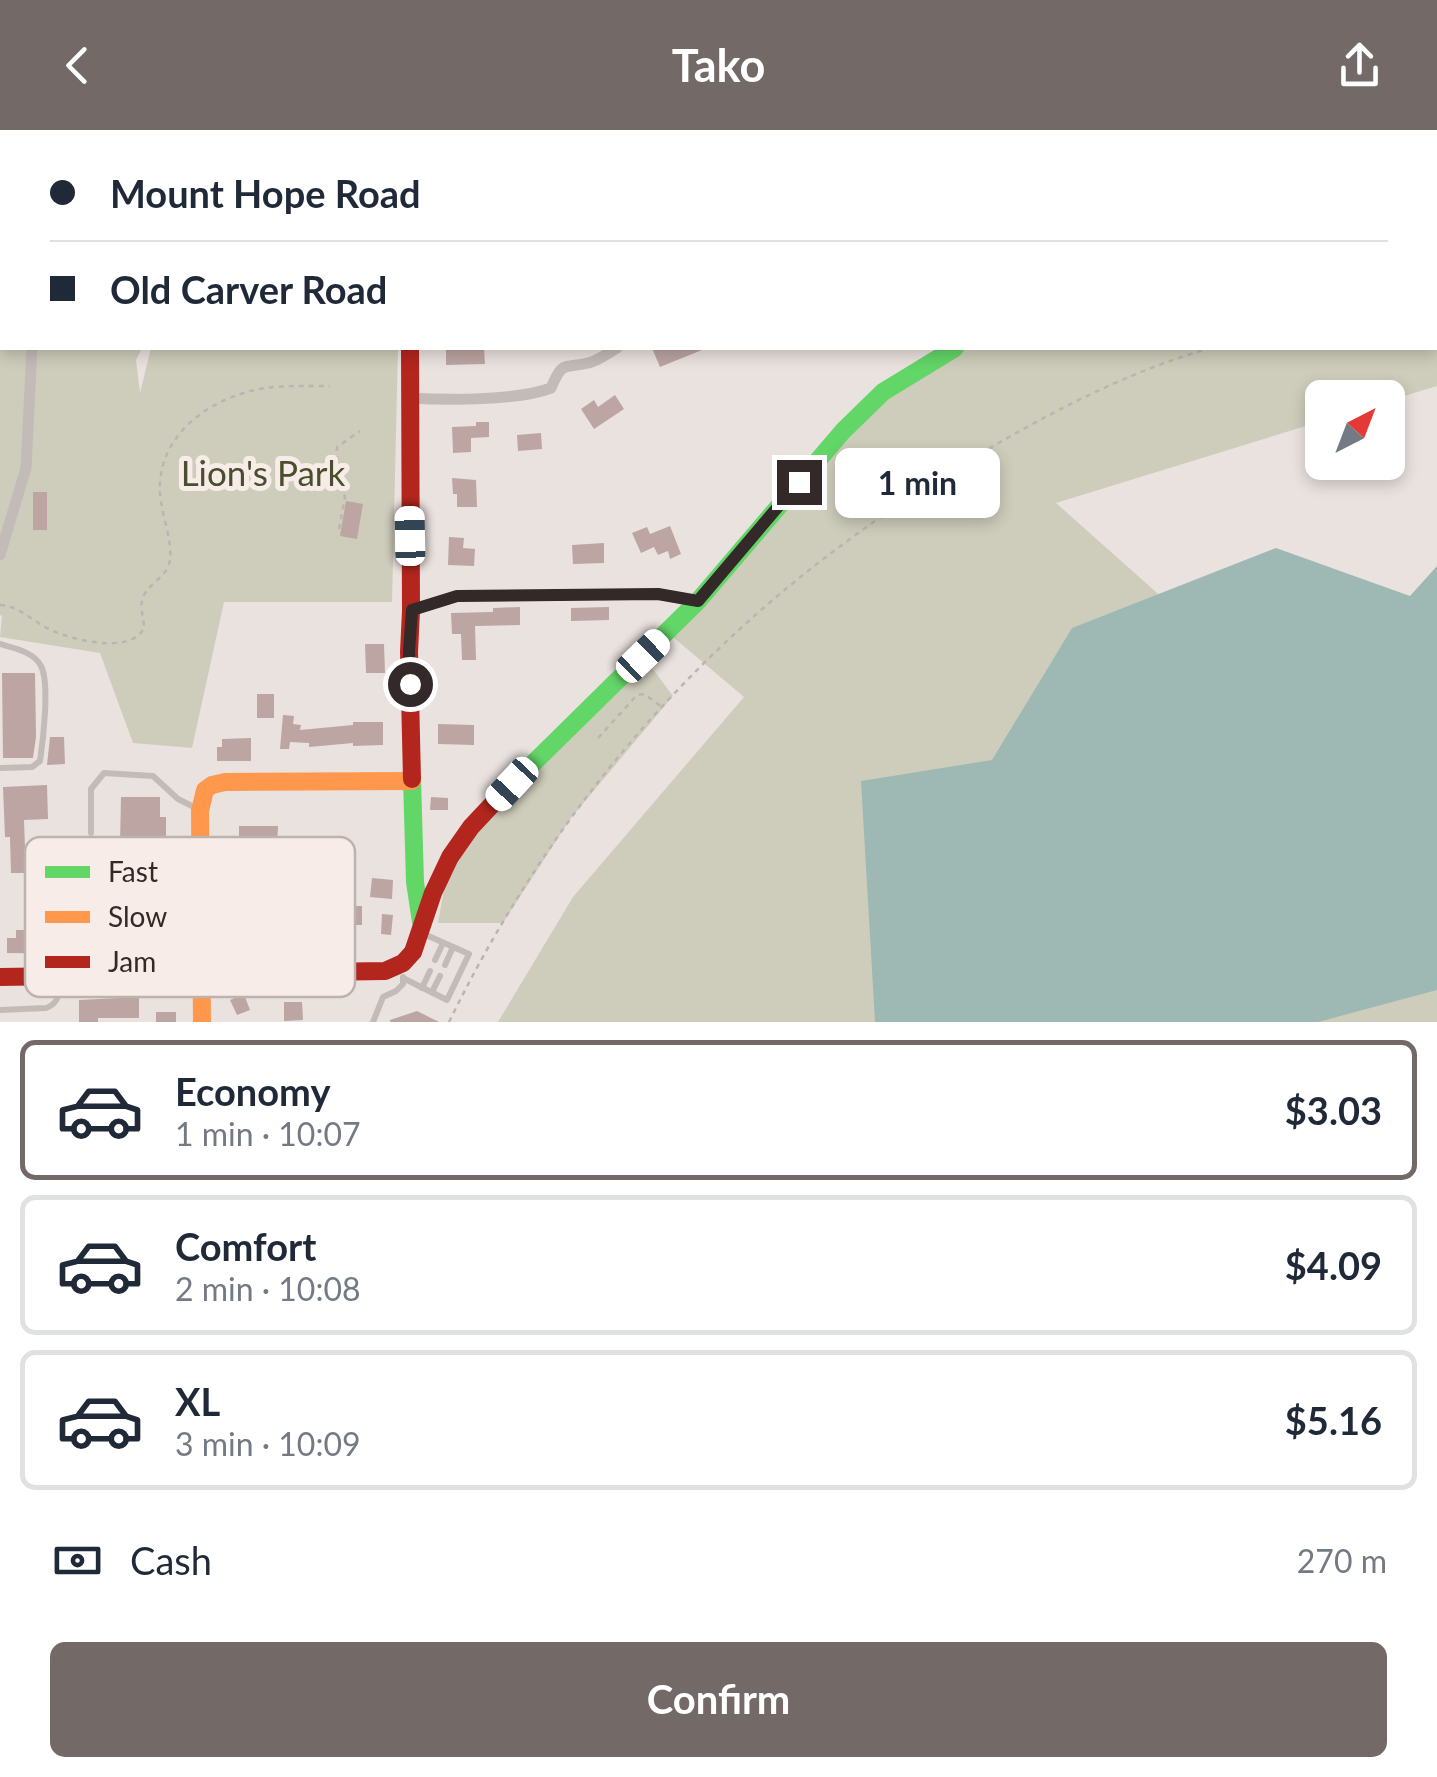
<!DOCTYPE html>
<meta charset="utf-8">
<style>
:root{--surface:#fff;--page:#f6f6f7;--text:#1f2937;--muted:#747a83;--line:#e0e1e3;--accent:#736a68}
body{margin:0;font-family:Lato,sans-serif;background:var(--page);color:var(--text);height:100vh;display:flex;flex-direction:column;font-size:38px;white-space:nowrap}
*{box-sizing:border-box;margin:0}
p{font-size:32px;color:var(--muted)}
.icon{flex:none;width:55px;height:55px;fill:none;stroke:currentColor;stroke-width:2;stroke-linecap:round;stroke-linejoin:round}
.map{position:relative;height:892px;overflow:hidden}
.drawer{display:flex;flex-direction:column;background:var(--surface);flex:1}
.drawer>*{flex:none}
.hud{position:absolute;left:0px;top:0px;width:1438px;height:220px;box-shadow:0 5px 15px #0003;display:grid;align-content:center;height:220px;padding:0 50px;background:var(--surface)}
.needle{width:65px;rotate:42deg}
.buttons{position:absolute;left:1305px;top:250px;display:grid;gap:20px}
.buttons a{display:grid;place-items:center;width:100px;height:100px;border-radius:15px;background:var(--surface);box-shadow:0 5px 15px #0003;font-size:50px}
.end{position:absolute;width:45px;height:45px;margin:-22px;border:12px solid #332928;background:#fff;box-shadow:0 0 0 5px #fff}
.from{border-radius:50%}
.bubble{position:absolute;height:70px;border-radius:15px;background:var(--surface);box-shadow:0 5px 15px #0003;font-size:32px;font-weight:700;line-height:70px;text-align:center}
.car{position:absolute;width:30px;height:60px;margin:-30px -15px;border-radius:12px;box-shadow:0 0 8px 2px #0007;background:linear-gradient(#fff 24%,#345 0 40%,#fff 0 76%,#345 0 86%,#fff 0)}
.hud b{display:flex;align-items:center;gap:35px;height:95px;font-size:38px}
.hud b+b{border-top:2px solid var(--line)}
.hud i{width:25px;height:25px;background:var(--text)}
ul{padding:18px 0 0;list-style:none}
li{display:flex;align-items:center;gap:30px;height:140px;margin:0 20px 15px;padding:0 30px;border:5px solid var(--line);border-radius:15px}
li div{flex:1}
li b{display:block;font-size:38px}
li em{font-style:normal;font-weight:700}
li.selected{border-color:var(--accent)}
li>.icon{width:90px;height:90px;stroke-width:1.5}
.pay{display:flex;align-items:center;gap:25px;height:110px;padding:0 50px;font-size:38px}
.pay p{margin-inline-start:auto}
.action{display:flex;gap:20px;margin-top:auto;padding:20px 50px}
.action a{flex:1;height:115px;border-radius:15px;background:var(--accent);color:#fff;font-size:40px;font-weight:700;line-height:115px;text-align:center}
header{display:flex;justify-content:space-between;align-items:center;height:130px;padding:0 50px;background:var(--accent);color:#fff;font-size:45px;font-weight:700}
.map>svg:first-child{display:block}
.green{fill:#cecdbb}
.water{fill:#9eb9b4}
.building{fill:#bca5a3}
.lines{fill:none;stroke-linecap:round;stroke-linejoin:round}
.path{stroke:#bcb4b1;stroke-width:2.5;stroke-dasharray:5 5;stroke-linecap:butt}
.lane{stroke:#c3bbb8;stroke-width:6}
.street{stroke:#c3bbb8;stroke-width:11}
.fast{stroke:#63d668;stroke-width:18}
.slow{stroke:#ff974d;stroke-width:18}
.jam{stroke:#b3261e;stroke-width:18}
.route{stroke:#332928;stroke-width:12}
.labels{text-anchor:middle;stroke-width:10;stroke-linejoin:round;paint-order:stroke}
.park-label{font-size:35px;fill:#494e2e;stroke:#f7ece7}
.key{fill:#f7ece7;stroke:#bcb2ae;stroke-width:2.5}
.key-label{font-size:28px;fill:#332928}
</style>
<header><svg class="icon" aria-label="back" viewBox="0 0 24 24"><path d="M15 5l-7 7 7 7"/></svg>Tako<svg class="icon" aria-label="share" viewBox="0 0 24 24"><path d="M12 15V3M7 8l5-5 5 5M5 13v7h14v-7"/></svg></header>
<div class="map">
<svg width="1437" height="892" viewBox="0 0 1437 892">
<rect width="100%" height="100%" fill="#eae2df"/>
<g class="green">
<path d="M0 0H244L243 2H2V218H142L136 230 140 263 151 218H398L392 472H224L192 618 133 613 100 523 0 507 2 486 0 485Z"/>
<path d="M1435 4H1437V256L1388 271V268H1322V291L1056 373 1437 712V892H498L573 767 744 567 667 502 883 262 965 218H1435Z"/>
<path d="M643 526 673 566 571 688 503 793H438L450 727Z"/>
</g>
<path class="water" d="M1276 418 1410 466 1437 436V860L1318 892H875L861 651 992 630 1072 498Z"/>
<g class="building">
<path d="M484 218 485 234 446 235V219Z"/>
<path d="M652 218H707L660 237Z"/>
<path d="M615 265 624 279 594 299 581 279 594 270 598 277Z"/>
<path d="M476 292H489V307L471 308V322L453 323 452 297 476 296Z"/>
<path d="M541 303 542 319 518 321 517 305Z"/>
<path d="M452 348 476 350 477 377H457V364H453Z"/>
<rect x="33" y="362" width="14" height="38"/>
<path d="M346 371 363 374 357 409 340 406Z"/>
<path d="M670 396 681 424 670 429 668 421 658 425 654 417 641 423 632 403 647 397 650 404Z"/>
<path d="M449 407 464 408 463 418 475 419 474 436 448 435Z"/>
<path d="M604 413V433L573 434 572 415Z"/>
<path d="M520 477V495L475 496 476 530H462L461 504H452L451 483 493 482V478Z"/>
<path d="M609 477V490L571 491V478Z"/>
<path d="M365 514H384L385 543H366Z"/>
<path d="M2 543H35L36 607 33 628H3Z"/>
<rect x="257" y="564" width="17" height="24"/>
<path d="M283 585 294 586 293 594 301 595 300 600 353 595V592H383V615L353 616V613L309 617V613L290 612 289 619H280Z"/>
<path d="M438 594 474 595V615L438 614Z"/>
<path d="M50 607H64L65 634 47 635Z"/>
<path d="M251 608V631H217V617H222V609Z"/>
<path d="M47 655 48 689 24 690 25 718H35V727H30L31 743H11L10 707H5L3 657Z"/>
<path d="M121 667H160V687H166V714H120Z"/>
<path d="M431 667 448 668V680H430Z"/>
<path d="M239 696H278L276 737 255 738V732H239Z"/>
<path d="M372 748 393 750 392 769 370 767Z"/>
<path d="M92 765V769L108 768 109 805 80 806V824L7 823V808H16V800H67V792L81 791 80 766Z"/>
<path d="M350 776H362V795H352V824H335V783L350 782Z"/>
<path d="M382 784 393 785 391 805 381 804Z"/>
<path d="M244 864 250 880 237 885 230 870Z"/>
<path d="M139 867V888H98V892H79V870Z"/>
<path d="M284 872H302L303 890 284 891Z"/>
<path d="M417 881 439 892H390V890Z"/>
<rect x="156" y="882" width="20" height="10"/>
</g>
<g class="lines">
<g class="path">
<path d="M1435 157H1437"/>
<path d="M339 399 345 367 337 344V317L360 301"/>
<path d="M0 475C20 476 32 491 49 499 71 510 131 525 144 498 144 488 139 477 143 467 149 453 167 448 170 430 173 408 158 378 160 353 163 301 212 268 260 259 282 255 306 256 330 256"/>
<path d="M598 608 637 565 644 564 662 577"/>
<path d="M449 892C570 645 741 464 978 325 1051 282 1129 241 1211 218"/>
</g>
<g class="lane">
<path d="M279 0V2"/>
<path d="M0 514C14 518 34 522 41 536 50 553 43 611 40 631L32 637 0 638"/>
<path d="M91 703V659L104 643 153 646 178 669 198 679"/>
<path d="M435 830 443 813"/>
<path d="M445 835 453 817"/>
<path d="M403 848 447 870 469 824 424 804"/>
<path d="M422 858 430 841"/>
<path d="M432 862 440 846"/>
<path d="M0 880 46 878C60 873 60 861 61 847"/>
<path d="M373 892 383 867 396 861 403 854V847"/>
</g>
<g class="street">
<path d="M8 0 10 2"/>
<path d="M413 2V0"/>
<path d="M734 2 741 0"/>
<path d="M409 268C447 270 517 271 551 258 563 230 563 239 588 233 598 231 608 223 617 218"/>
<path d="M0 425 26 338 32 218"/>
<path d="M411 481 457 466 658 464 698 471"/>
</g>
<g class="fast">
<path d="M412 649 415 752 421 792"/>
<path d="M501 665 698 471 843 301 883 262 955 218"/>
</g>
<g class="slow">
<path d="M1416 2 1422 0"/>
<path d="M202 892 200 681 205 660 212 655 225 652 412 651"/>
</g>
<g class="jam">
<path d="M410 218 411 481 409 522 412 649"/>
<path d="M0 847 385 841 403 833 413 822 433 763 450 727 471 697 501 665"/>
</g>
</g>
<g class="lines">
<path class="route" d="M410 554 409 522 412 480 457 466 658 464 698 471 799 352"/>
</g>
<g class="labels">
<g class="park-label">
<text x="263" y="356">Lion's Park</text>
</g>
</g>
<rect x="25" y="707" width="330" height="160" rx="15" class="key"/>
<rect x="45" y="736" width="45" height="12" fill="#63d668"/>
<rect x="45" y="781" width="45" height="12" fill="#ff974d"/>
<rect x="45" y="826" width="45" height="12" fill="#b3261e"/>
<g class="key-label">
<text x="108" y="752">Fast</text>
<text x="108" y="797">Slow</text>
<text x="108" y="842">Jam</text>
</g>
</svg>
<div class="buttons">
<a><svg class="needle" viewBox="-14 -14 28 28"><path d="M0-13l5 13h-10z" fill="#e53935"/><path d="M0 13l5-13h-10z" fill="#747a83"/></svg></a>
</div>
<i class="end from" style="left:410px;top:554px"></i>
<i class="end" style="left:799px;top:352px"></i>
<div class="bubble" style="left:835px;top:318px;width:165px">1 min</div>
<i class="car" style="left:410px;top:406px;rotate:359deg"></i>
<i class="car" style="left:643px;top:526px;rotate:46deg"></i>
<i class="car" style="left:512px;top:654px;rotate:223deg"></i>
<div class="hud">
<b><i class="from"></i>Mount Hope Road</b>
<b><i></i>Old Carver Road</b>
</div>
</div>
<section class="drawer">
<ul>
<li class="selected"><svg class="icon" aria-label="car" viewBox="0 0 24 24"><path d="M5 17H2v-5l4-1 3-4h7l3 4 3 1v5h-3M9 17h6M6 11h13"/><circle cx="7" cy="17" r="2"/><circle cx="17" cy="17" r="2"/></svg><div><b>Economy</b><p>1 min · 10:07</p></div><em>$3.03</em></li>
<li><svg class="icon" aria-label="car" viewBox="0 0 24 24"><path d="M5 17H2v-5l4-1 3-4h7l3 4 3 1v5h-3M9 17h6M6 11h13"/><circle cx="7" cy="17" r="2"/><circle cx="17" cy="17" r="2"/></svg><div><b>Comfort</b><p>2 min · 10:08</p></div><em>$4.09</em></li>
<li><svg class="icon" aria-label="car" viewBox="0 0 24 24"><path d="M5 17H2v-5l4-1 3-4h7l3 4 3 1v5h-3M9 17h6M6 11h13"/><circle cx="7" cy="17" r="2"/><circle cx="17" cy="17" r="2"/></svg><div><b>XL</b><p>3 min · 10:09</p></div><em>$5.16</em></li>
</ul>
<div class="pay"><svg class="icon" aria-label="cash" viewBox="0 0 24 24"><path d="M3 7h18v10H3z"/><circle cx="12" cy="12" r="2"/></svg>Cash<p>270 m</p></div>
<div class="action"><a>Confirm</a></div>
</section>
